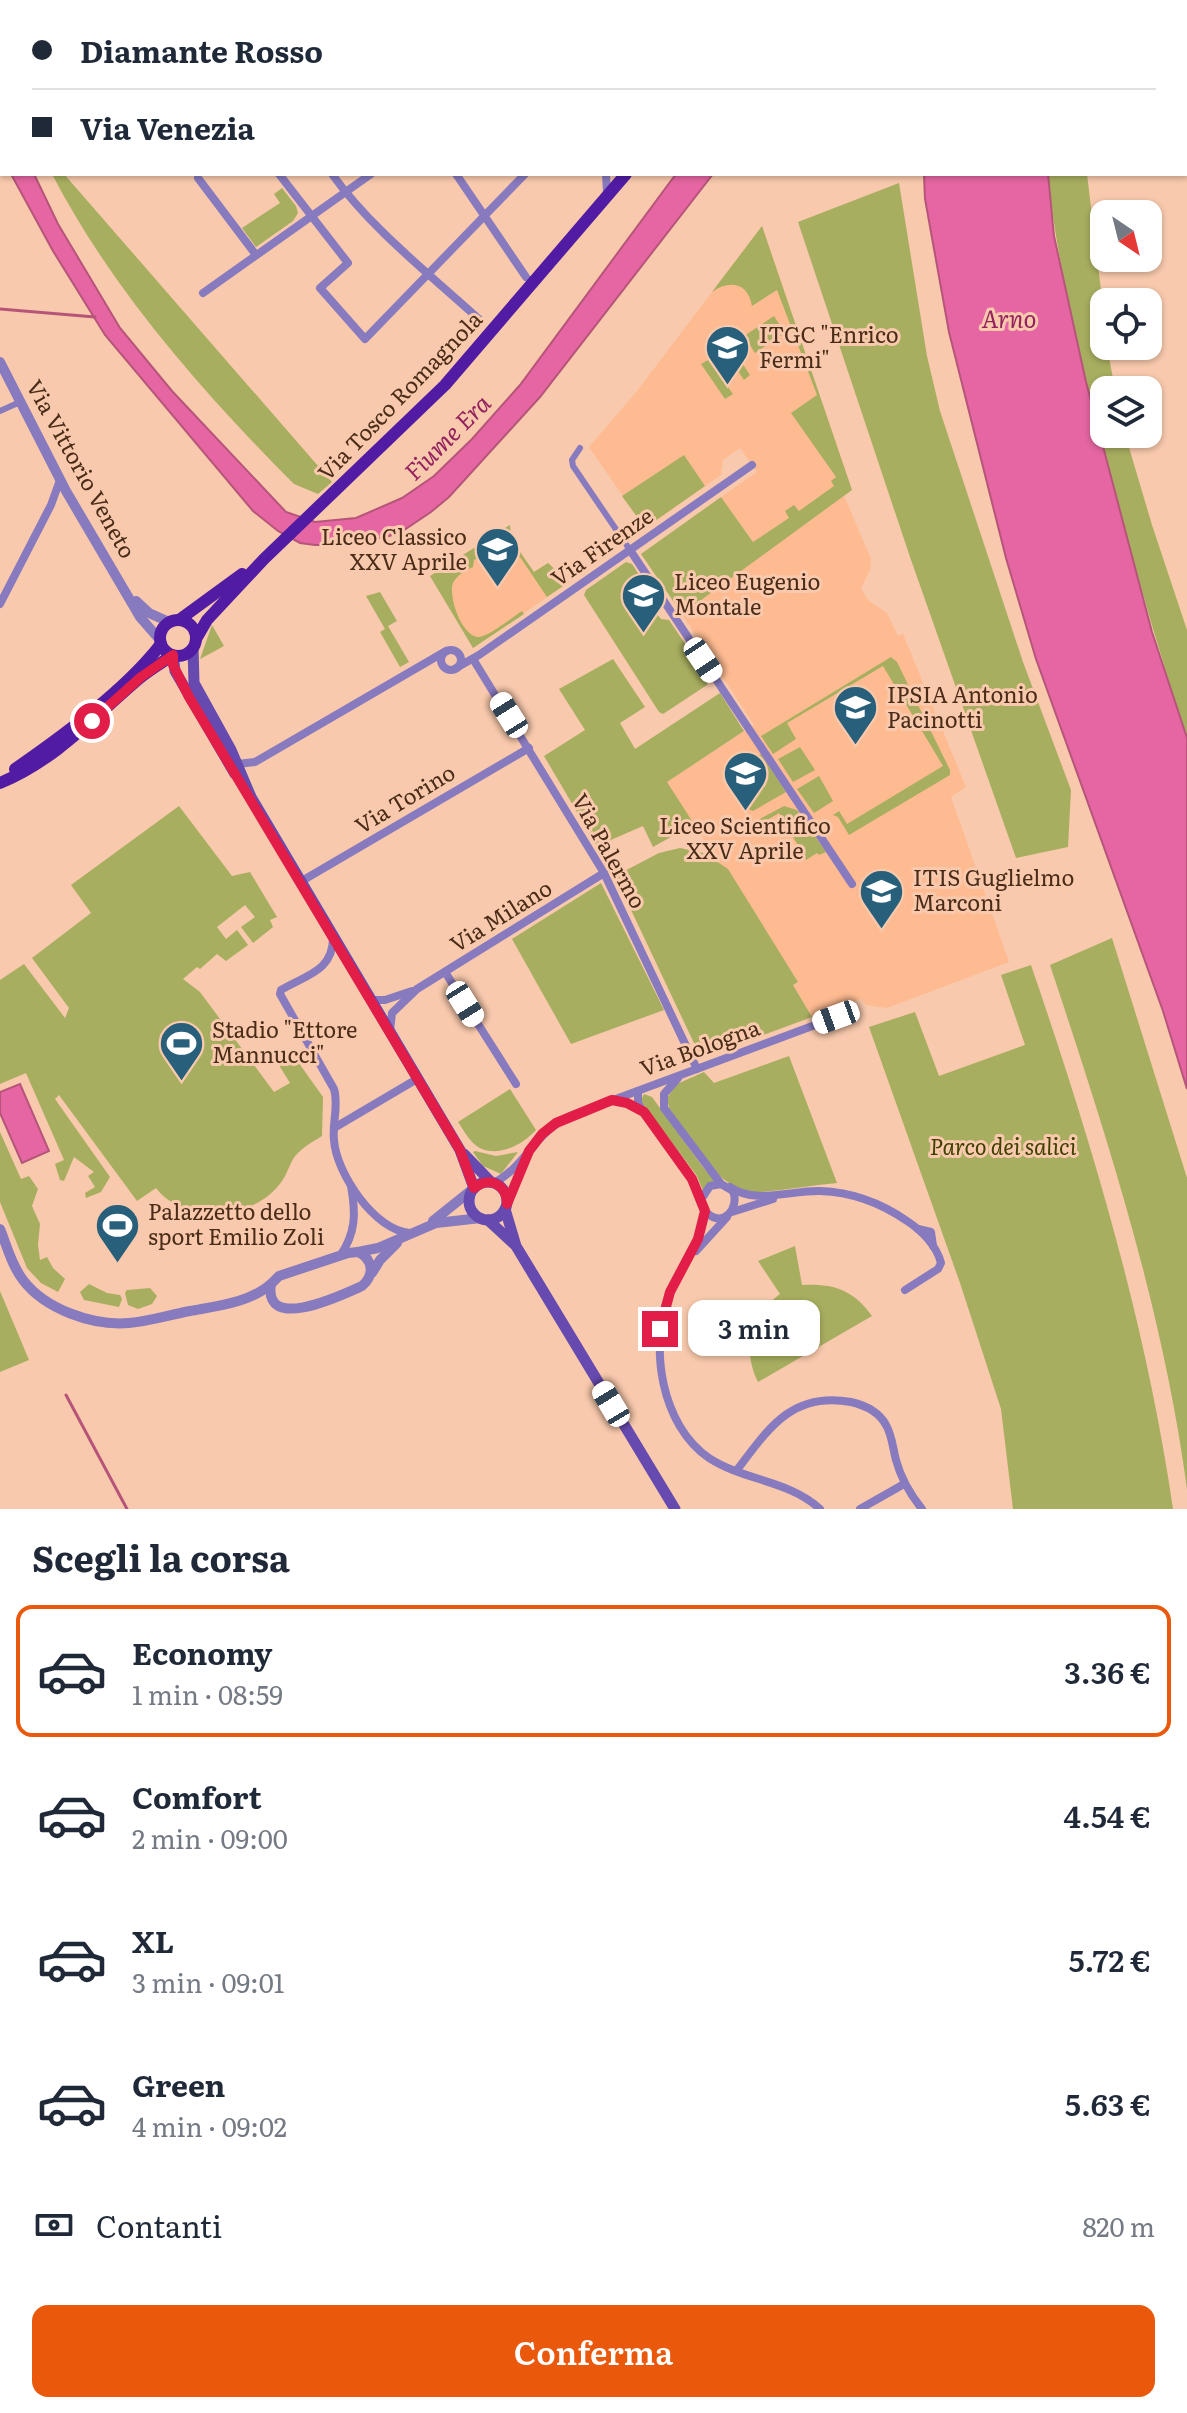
<!DOCTYPE html>
<html lang="it">
<meta charset="utf-8">
<style>
:root{--surface:#fff;--page:#f6f6f7;--text:#1f2937;--muted:#747a83;--line:#e0e1e3;--accent:#ea580c}
body{margin:0;font-family:Literata,serif;background:var(--page);color:var(--text);height:100vh;display:flex;flex-direction:column;font-size:30px;white-space:nowrap}
*{box-sizing:border-box;margin:0}
p{font-size:26px;color:var(--muted)}
.icon{flex:none;width:44px;height:44px;fill:none;stroke:currentColor;stroke-width:2;stroke-linecap:round;stroke-linejoin:round}
.map{position:relative;height:1509px;overflow:hidden}
.drawer{display:flex;flex-direction:column;background:var(--surface);flex:1}
.drawer>*{flex:none}
.banner{position:absolute;left:0px;top:0px;width:1188px;height:176px;box-shadow:0 2px 6px #0004;display:grid;align-content:center;height:176px;padding:0 32px;background:var(--surface)}
.needle{width:52px;rotate:145deg}
.buttons{position:absolute;left:1090px;top:200px;display:grid;gap:16px}
.buttons a{display:grid;place-items:center;width:72px;height:72px;border-radius:16px;background:var(--surface);box-shadow:0 2px 6px #0004;font-size:40px}
.end{position:absolute;width:36px;height:36px;margin:-18px;border:10px solid #e11d48;background:#fff;box-shadow:0 0 0 4px #fff}
.from{border-radius:50%}
.bubble{position:absolute;height:56px;border-radius:16px;background:var(--surface);box-shadow:0 2px 6px #0004;font-size:26px;font-weight:600;line-height:56px;text-align:center}
.car{position:absolute;width:24px;height:48px;margin:-24px -12px;border-radius:10px;box-shadow:0 0 6px 2px #0007;background:linear-gradient(#fff 24%,#345 0 40%,#fff 0 76%,#345 0 86%,#fff 0)}
.banner b{display:flex;align-items:center;gap:28px;height:76px;font-size:30px}
.banner b+b{border-top:2px solid var(--line)}
.banner i{width:20px;height:20px;background:var(--text)}
ul{padding:0;list-style:none}
li{display:flex;align-items:center;gap:24px;height:132px;margin:0 16px 12px;padding:0 16px;border:4px solid transparent;border-radius:16px}
li div{flex:1}
li b{display:block;font-size:30px}
li em{font-style:normal;font-weight:600}
li.on{border-color:var(--accent)}
li>.icon{width:72px;height:72px;stroke-width:1.5}
h2{padding:0 32px;font-size:36px;line-height:96px}
.pay{display:flex;align-items:center;gap:20px;height:88px;padding:0 32px;font-size:30px}
.pay p{margin-inline-start:auto}
.action{display:flex;gap:16px;margin-top:auto;padding:16px 32px}
.action a{flex:1;height:92px;border-radius:16px;background:var(--accent);color:#fff;font-size:32px;font-weight:600;line-height:92px;text-align:center}
.map>svg:first-child{display:block}
.built{fill:#febb91}
.green{fill:#a8ae5f}
.water{fill:#e566a2;stroke:#b65579;stroke-width:2}
.lines{fill:none;stroke-linecap:round;stroke-linejoin:round}
.stream{stroke:#b65579;stroke-width:3}
.pedestrian{stroke:#887abe;stroke-width:6}
.minor{stroke:#887abe;stroke-width:8}
.tertiary{stroke:#887abe;stroke-width:10}
.secondary{stroke:#664ab0;stroke-width:11}
.primary{stroke:#511ca3;stroke-width:12}
.route{stroke:#e11d48;stroke-width:10}
.labels{text-anchor:middle;stroke-width:6;stroke-linejoin:round;paint-order:stroke}
.poi-label{font-size:22px;fill:#4a2c18;stroke:#f8c9ac;text-anchor:start}
.street-label{font-size:22px;fill:#4a2c18;stroke:#f8c9ac}
.park-label{font-size:22px;font-style:italic;fill:#3d4000;stroke:#f8c9ac}
.water-label{font-size:24px;font-style:italic;fill:#94225f;stroke:#f8c9ac}
</style>
<div class="map">
<svg width="1187" height="1509" viewBox="0 0 1187 1509">
<rect width="100%" height="100%" fill="#f8c9ac"/>
<g class="built">
<path d="M762 226 852 490 844 496 871 559 870 569 861 589 869 601 887 613 898 636 903 634 966 787 951 797 1009 962 887 1008 866 1005 861 999 812 1017 793 985 798 982 666 782 754 725 682 614 762 555 721 497 757 472 740 448 723 460 721 475 645 528 589 447 637 391Z"/>
<path d="M510 525 511 539 534 572 548 563 569 582 473 648 430 576Z"/>
</g>
<g class="green">
<path d="M52 174H64L332 482 318 494 294 484 279 469C193 381 109 284 52 174Z"/>
<path d="M1048 174H1087L1104 315V346H1107L1115 390H1104V434H1125L1152 525 1187 630V738C1155 640 1127 541 1101 441 1079 353 1057 265 1048 174Z"/>
<path d="M899 183 927 356 940 411 1023 662 1071 790 1068 847 1016 858 910 557 798 222Z"/>
<path d="M282 188 296 206 298 213 293 221 256 247 242 228 280 203 274 194Z"/>
<path d="M762 226 852 490 682 614 641 554 721 497 753 542 789 518 785 511 794 505 799 511 834 486 831 481 836 477 791 413 817 395 777 290 752 306C748 282 729 280 712 292Z"/>
<path d="M774 316 785 333 755 353 744 336Z"/>
<path d="M732 348 750 375 744 380 725 352Z"/>
<path d="M708 360 733 394 725 399 701 364Z"/>
<path d="M684 455 705 486 645 528 622 496Z"/>
<path d="M510 525 511 539 534 572 548 563 569 582 547 597 520 557 494 575V559L481 556 474 560 473 567C465 571 457 575 453 583 448 597 462 636 478 637 487 638 513 617 522 611L524 614 473 648 430 576Z"/>
<path d="M626 562 632 564 659 605 656 613 661 619 669 620 709 679 707 685 663 714 659 712 584 595 586 590Z"/>
<path d="M380 592 397 621 388 626 409 662 400 667 380 632 385 629 366 596Z"/>
<path d="M212 625 224 646 200 659Z"/>
<path d="M891 657 897 662 950 770V775L849 835 838 817 833 815 839 811 847 824 943 766 883 666 787 723 796 739 773 754 761 736Z"/>
<path d="M613 659 645 707 620 723 635 749 720 693 744 731 667 782 694 824 653 847 643 826 597 846 544 756 585 730 559 689Z"/>
<path d="M800 747 815 770 793 782 778 759Z"/>
<path d="M761 754 786 792 753 811 745 808 738 796 766 781 762 774 767 771 757 757Z"/>
<path d="M819 776 833 801 814 813 797 789Z"/>
<path d="M179 806 232 876 250 872 277 917 270 920 273 927 253 943 241 927 255 917 245 905 217 927 226 939 237 930 248 945 226 961 217 954 200 969 197 967 183 979 200 992 274 1092 290 1083 277 1062 291 1052 323 1097 322 1136C314 1141 303 1147 297 1154 290 1161 288 1173 282 1181 264 1207 229 1218 198 1211 181 1207 166 1202 156 1188L137 1201 59 1095 55 1099 110 1177 101 1192 86 1198 85 1193 95 1187 88 1176 94 1172 74 1157 64 1181 60 1180 55 1164 64 1160 26 1073 0 1084V980L24 964 65 1018 69 1008 32 958 91 913 71 885Z"/>
<path d="M784 806 797 810 826 852 819 855 817 853 806 860 792 835 808 834 807 826 797 823 790 831 779 813 757 826 754 822Z"/>
<path d="M680 848 704 853 728 869 798 982 793 985 812 1017 701 1058 615 876 659 853Z"/>
<path d="M601 883 664 1010 571 1044 512 939Z"/>
<path d="M1112 938 1187 1178V1489C1163 1309 1107 1137 1050 965Z"/>
<path d="M1031 965C1092 1143 1146 1323 1173 1509H1013L1001 1409 960 1283 869 1027 915 1012 939 1076 1025 1045 1001 975Z"/>
<path d="M789 1056 837 1183C812 1185 787 1190 762 1192 717 1195 691 1139 669 1108L667 1098 677 1084 704 1072 714 1083Z"/>
<path d="M510 1089 536 1130C522 1146 492 1161 473 1143 467 1137 463 1129 458 1122Z"/>
<path d="M644 1094 652 1097 702 1166 716 1182 703 1191 697 1176 644 1105 641 1100Z"/>
<path d="M0 1132 21 1179 29 1176 38 1189 32 1206 40 1224 38 1245 40 1260 47 1257 53 1268 65 1279 58 1292 41 1283 27 1268 0 1202Z"/>
<path d="M475 1151 496 1156 518 1152 501 1174 483 1166 473 1152Z"/>
<path d="M795 1246 802 1285C833 1283 854 1290 872 1316L758 1382C747 1361 746 1331 760 1312 765 1305 774 1299 780 1294L758 1261Z"/>
<path d="M89 1284 107 1293 120 1295 122 1299 119 1307 84 1300 80 1292Z"/>
<path d="M150 1288 157 1296 152 1304 138 1309 128 1305 125 1293 127 1290Z"/>
<path d="M0 1291 29 1360 0 1372Z"/>
</g>
<g class="water">
<path d="M11 174H34L58 224 120 328 172 391 286 512 315 522 356 518 402 498 434 476 472 439 520 385 676 174H713L540 397 449 497 431 512 401 532 386 537 340 545H315L300 543 278 531 253 511 105 335 53 251Z"/>
<path d="M924 174H1048L1054 236 1086 382 1152 632 1187 738V1089L1163 1011 1036 659 1006 558 949 332 925 199Z"/>
<path d="M20 1084 49 1151 22 1163 0 1113V1092Z"/>
</g>
<g class="lines">
<g class="stream">
<path d="M0 309 95 317"/>
<path d="M66 1395 127 1509"/>
</g>
<g class="pedestrian">
<path d="M221 2 224 0"/>
<path d="M0 411 20 402"/>
<path d="M580 448 572 460 573 466 630 550"/>
</g>
<g class="minor">
<path d="M338 0 339 2"/>
<path d="M414 0 416 2"/>
<path d="M489 0 491 2"/>
<path d="M385 2 388 0"/>
<path d="M510 2 513 0"/>
<path d="M545 2 548 0"/>
<path d="M623 2 626 0"/>
<path d="M279 174 348 263 320 288 365 339 525 174"/>
<path d="M332 174C371 229 432 276 481 321"/>
<path d="M456 174 526 277"/>
<path d="M606 174 607 193"/>
<path d="M198 178 256 255"/>
<path d="M203 293 371 174"/>
<path d="M630 550 852 884"/>
<path d="M0 604 51 505 60 480"/>
<circle cx="451" cy="660" r="10"/>
<path d="M473 659 604 873 697 1069"/>
<path d="M456 668 479 655 752 465"/>
<path d="M237 764 255 762 446 651"/>
<path d="M300 882 529 748"/>
<path d="M333 938C333 971 306 975 281 990L280 994 334 1089C339 1106 332 1123 334 1140 336 1173 375 1231 410 1233"/>
<path d="M445 972 516 1084"/>
<path d="M370 1000H385L412 991"/>
<path d="M390 1031 392 1013 417 989 604 873"/>
<path d="M678 1078 664 1094V1108L721 1184"/>
<path d="M638 1091V1103C654 1129 676 1152 692 1179 698 1189 699 1205 707 1213 723 1228 740 1208 733 1191L721 1184 710 1186 702 1198"/>
<path d="M334 1128 417 1079"/>
<path d="M494 1183C527 1165 533 1134 570 1116L850 1012"/>
<path d="M730 1187C755 1205 791 1190 820 1191 852 1192 881 1203 907 1221 921 1230 937 1246 941 1263L938 1269 905 1290"/>
<path d="M507 1204 527 1157"/>
<path d="M705 1211C702 1242 680 1267 669 1295 649 1347 661 1425 709 1458 744 1481 789 1480 820 1509"/>
<path d="M732 1212 773 1199"/>
<path d="M918 1229 931 1232 933 1246"/>
<path d="M696 1251 727 1217"/>
<path d="M340 1256C356 1233 356 1213 351 1186"/>
<path d="M737 1470C768 1429 792 1391 851 1402 864 1405 879 1412 886 1425 892 1435 893 1449 896 1460 901 1479 910 1494 922 1509"/>
<path d="M860 1509 904 1484"/>
</g>
<g class="tertiary">
<path d="M166 0 168 2"/>
<path d="M0 156 2 154"/>
<path d="M0 362 66 491 140 617 160 640"/>
<path d="M136 601 149 613 169 622"/>
<path d="M433 1221 473 1189"/>
<path d="M0 1229C7 1246 11 1264 23 1280 45 1309 92 1326 129 1323 149 1321 169 1315 190 1311 217 1306 249 1303 271 1284"/>
<path d="M358 1252C373 1259 375 1275 362 1286 342 1295 263 1333 271 1284L279 1276 348 1253Z"/>
<path d="M358 1252 378 1248 436 1223 481 1218"/>
<path d="M372 1273 380 1260 397 1243"/>
</g>
<g class="secondary">
<path d="M193 648 194 683 231 750 251 797 460 1150 474 1188"/>
<path d="M173 655 175 671 235 774"/>
<path d="M464 1154 491 1182"/>
<circle cx="488" cy="1201" r="19"/>
<path d="M505 1209 516 1246 675 1509"/>
<path d="M488 1220 514 1244"/>
</g>
<g class="primary">
<path d="M783 2 785 0"/>
<path d="M179 620 242 574"/>
<circle cx="178" cy="638" r="18"/>
<path d="M196 639 207 620 264 559 445 385 626 174"/>
<path d="M15 769C63 736 126 690 161 644"/>
<path d="M0 783C56 760 96 715 141 677 151 669 162 663 172 655"/>
</g>
</g>
<g class="lines">
<path class="route" d="M92 721 141 677 173 655V665L189 697 460 1150 474 1188C489 1176 507 1184 507 1204L529 1151 542 1134 556 1123 612 1100 627 1103 644 1112 692 1179 705 1211 698 1239 670 1292 660 1329"/>
</g>
<defs>
<symbol id="school-pin" viewBox="-11 -11 22 30"><path d="M0 17L-7.5 6A9.5 9.5 0 1 1 7.5 6Z" fill="#285f7a" stroke="#f8c9ac"/><path d="M0-5L7-2L0 1L-7-2ZM-4 1L0 2.5L4 1V4Q0 6-4 4Z" fill="#fff"/></symbol>
<symbol id="stadium-pin" viewBox="-11 -11 22 30"><path d="M0 17L-7.5 6A9.5 9.5 0 1 1 7.5 6Z" fill="#285f7a" stroke="#f8c9ac"/><path d="M0-5a6.5 5 0 1 0 0 10a6.5 5 0 1 0 0-10ZM-3.5-1.8h7v3.6h-7Z" fill="#fff"/></symbol>
</defs>
<g fill-rule="evenodd">
<use href="#school-pin" x="702" y="322" width="51" height="69"/>
<use href="#school-pin" x="472" y="524" width="51" height="69"/>
<use href="#school-pin" x="618" y="570" width="51" height="69"/>
<use href="#school-pin" x="830" y="682" width="51" height="69"/>
<use href="#school-pin" x="720" y="748" width="51" height="69"/>
<use href="#school-pin" x="856" y="866" width="51" height="69"/>
<use href="#stadium-pin" x="156" y="1018" width="51" height="69"/>
<use href="#stadium-pin" x="92" y="1200" width="51" height="69"/>
</g>
<g class="labels">
<g class="poi-label">
<text x="759" y="343">ITGC "Enrico<tspan x="759" dy="25">Fermi"</tspan></text>
<text x="467" y="545" text-anchor="end">Liceo Classico<tspan x="467" dy="25">XXV Aprile</tspan></text>
<text x="674" y="590">Liceo Eugenio<tspan x="674" dy="25">Montale</tspan></text>
<text x="887" y="703">IPSIA Antonio<tspan x="887" dy="25">Pacinotti</tspan></text>
<text x="745" y="834" text-anchor="middle">Liceo Scientifico<tspan x="745" dy="25">XXV Aprile</tspan></text>
<text x="913" y="886">ITIS Guglielmo<tspan x="913" dy="25">Marconi</tspan></text>
<text x="212" y="1038">Stadio "Ettore<tspan x="212" dy="25">Mannucci"</tspan></text>
<text x="148" y="1220">Palazzetto dello<tspan x="148" dy="25">sport Emilio Zoli</tspan></text>
</g>
<g class="street-label">
<text transform="translate(400 396) rotate(-46)" y="8">Via Tosco Romagnola</text>
<text transform="translate(81 469) rotate(61)" y="8">Via Vittorio Veneto</text>
<text transform="translate(602 547) rotate(-35)" y="8">Via Firenze</text>
<text transform="translate(405 799) rotate(-31)" y="8">Via Torino</text>
<text transform="translate(609 851) rotate(61)" y="8">Via Palermo</text>
<text transform="translate(501 916) rotate(-32)" y="8">Via Milano</text>
<text transform="translate(700 1048) rotate(-20)" y="8">Via Bologna</text>
</g>
<g class="park-label">
<text x="1003" y="1155">Parco dei salici</text>
</g>
<g class="water-label">
<text x="1009" y="328">Arno</text>
<text transform="translate(448 438) rotate(-45)" y="8">Fiume Era</text>
</g>
</g>
</svg>
<div class="buttons">
<a><svg class="needle" viewBox="-14 -14 28 28"><path d="M0-13l5 13h-10z" fill="#e53935"/><path d="M0 13l5-13h-10z" fill="#747a83"/></svg></a>
<a><svg class="icon" aria-label="locate" viewBox="0 0 24 24"><circle cx="12" cy="12" r="6"/><path d="M12 2v4M12 18v4M2 12h4M18 12h4"/></svg></a>
<a><svg class="icon" aria-label="layers" viewBox="0 0 24 24"><path d="M12 4l9 5-9 5-9-5zM3 14l9 5 9-5"/></svg></a>
</div>
<i class="end from" style="left:92px;top:721px"></i>
<i class="end" style="left:660px;top:1329px"></i>
<div class="bubble" style="left:688px;top:1300px;width:132px">3 min</div>
<i class="car" style="left:703px;top:660px;rotate:146deg"></i>
<i class="car" style="left:509px;top:715px;rotate:328deg"></i>
<i class="car" style="left:465px;top:1004px;rotate:148deg"></i>
<i class="car" style="left:836px;top:1017px;rotate:250deg"></i>
<i class="car" style="left:611px;top:1404px;rotate:329deg"></i>
<div class="banner">
<b><i class="from"></i>Diamante Rosso</b>
<b><i></i>Via Venezia</b>
</div>
</div>
<section class="drawer">
<h2>Scegli la corsa</h2>
<ul>
<li class="on"><svg class="icon" aria-label="car" viewBox="0 0 24 24"><path d="M5 17H2v-5l4-1 3-4h7l3 4 3 1v5h-3M9 17h6M6 11h13"/><circle cx="7" cy="17" r="2"/><circle cx="17" cy="17" r="2"/></svg><div><b>Economy</b><p>1 min · 08:59</p></div><em>3.36 €</em></li>
<li><svg class="icon" aria-label="car" viewBox="0 0 24 24"><path d="M5 17H2v-5l4-1 3-4h7l3 4 3 1v5h-3M9 17h6M6 11h13"/><circle cx="7" cy="17" r="2"/><circle cx="17" cy="17" r="2"/></svg><div><b>Comfort</b><p>2 min · 09:00</p></div><em>4.54 €</em></li>
<li><svg class="icon" aria-label="car" viewBox="0 0 24 24"><path d="M5 17H2v-5l4-1 3-4h7l3 4 3 1v5h-3M9 17h6M6 11h13"/><circle cx="7" cy="17" r="2"/><circle cx="17" cy="17" r="2"/></svg><div><b>XL</b><p>3 min · 09:01</p></div><em>5.72 €</em></li>
<li><svg class="icon" aria-label="car" viewBox="0 0 24 24"><path d="M5 17H2v-5l4-1 3-4h7l3 4 3 1v5h-3M9 17h6M6 11h13"/><circle cx="7" cy="17" r="2"/><circle cx="17" cy="17" r="2"/></svg><div><b>Green</b><p>4 min · 09:02</p></div><em>5.63 €</em></li>
</ul>
<div class="pay"><svg class="icon" aria-label="cash" viewBox="0 0 24 24"><path d="M3 7h18v10H3z"/><circle cx="12" cy="12" r="2"/></svg>Contanti<p>820 m</p></div>
<div class="action"><a>Conferma</a></div>
</section>
